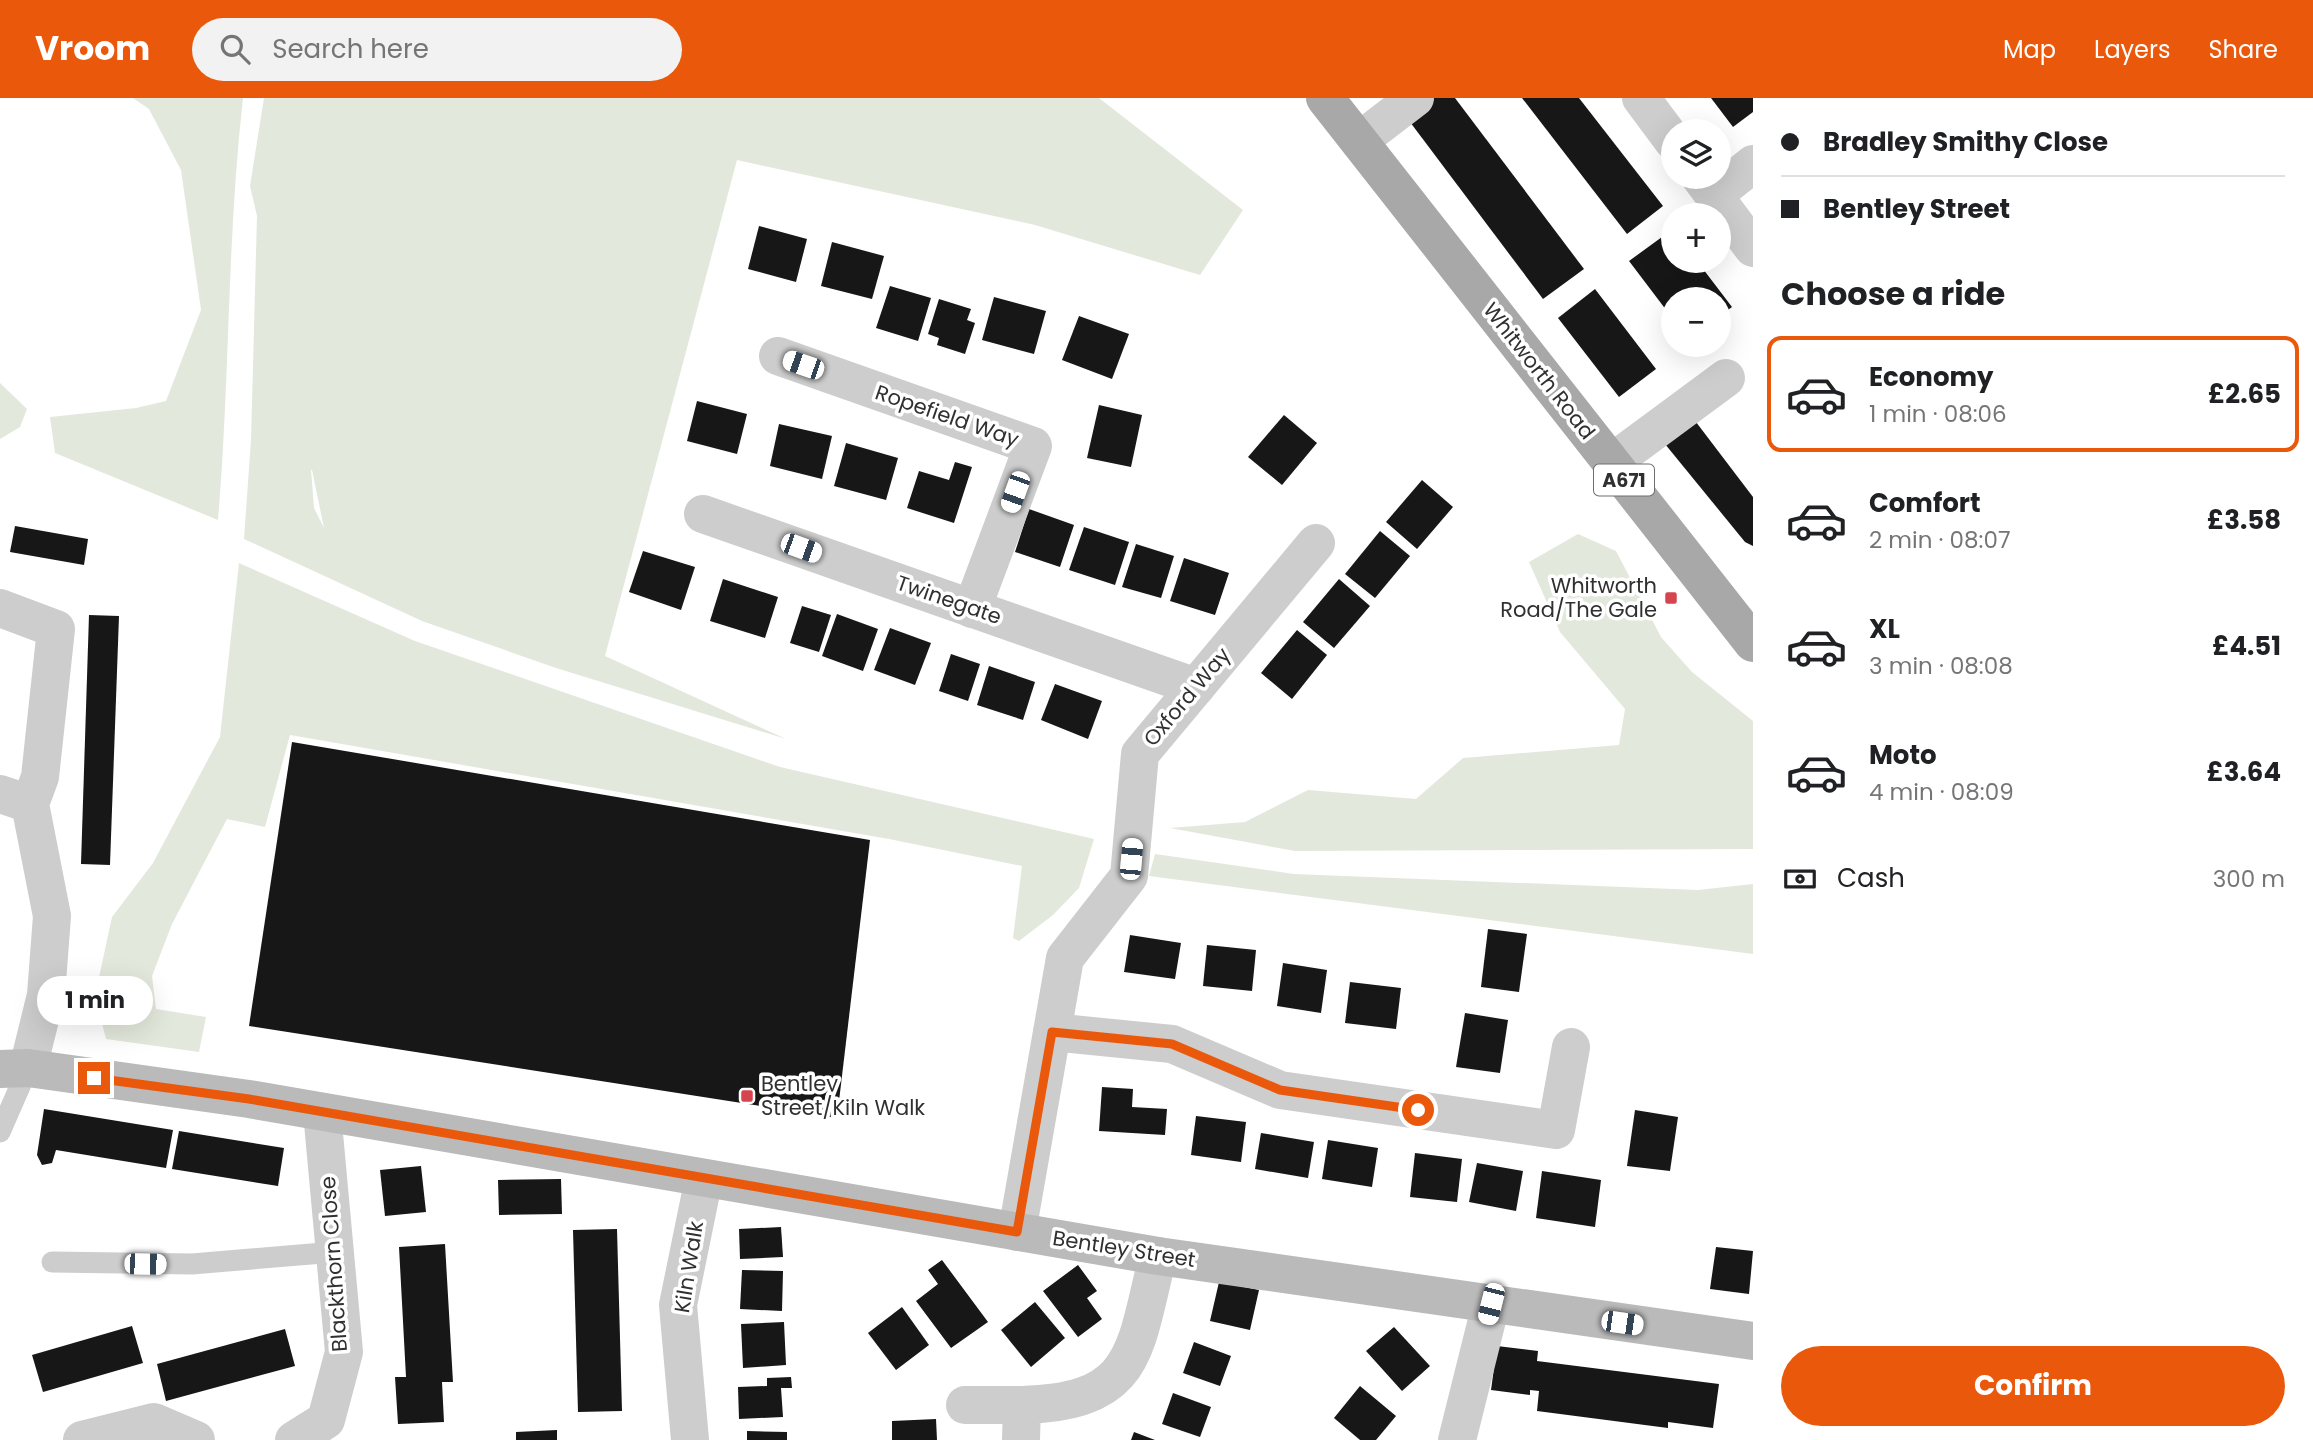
<!DOCTYPE html>
<meta charset="utf-8">
<style>
:root{--surface:#fff;--page:#f2f2f2;--text:#202124;--muted:#757577;--line:#e0e0e0;--accent:#ea580c}
body{margin:0;font-family:Poppins,sans-serif;background:var(--page);color:var(--text);height:100vh;display:flex;flex-direction:column;font-size:26px;white-space:nowrap}
*{box-sizing:border-box;margin:0}
p{font-size:23px;color:var(--muted)}
.icon{flex:none;width:38px;height:38px;fill:none;stroke:currentColor;stroke-width:2;stroke-linecap:round;stroke-linejoin:round}
.map{position:relative;flex:1;overflow:hidden}
.details{display:flex;flex-direction:column;background:var(--surface);width:560px}
.details>*{flex:none}
.guide{display:grid;align-content:center;height:154px;padding:0 28px;background:var(--surface)}
.fabs{position:absolute;left:1661px;top:21px;display:grid;gap:14px}
.fabs a{display:grid;place-items:center;width:70px;height:70px;border-radius:50%;background:var(--surface);box-shadow:0 7px 28px #0002;font-size:35px}
.end{position:absolute;width:32px;height:32px;margin:-16px;border:9px solid #ea580c;background:#fff;box-shadow:0 0 0 4px #fff}
.from{border-radius:50%}
.bubble{position:absolute;height:49px;border-radius:24px;background:var(--surface);box-shadow:0 7px 28px #0002;font-size:23px;font-weight:700;line-height:49px;text-align:center}
.car{position:absolute;width:21px;height:42px;margin:-21px -10px;border-radius:9px;box-shadow:0 0 5px 2px #0007;background:linear-gradient(#fff 24%,#345 0 40%,#fff 0 76%,#345 0 86%,#fff 0)}
.guide b{display:flex;align-items:center;gap:24px;height:66px;font-size:26px}
.guide b+b{border-top:2px solid var(--line)}
.guide i{width:18px;height:18px;background:var(--text)}
ul{padding:0;list-style:none}
li{display:flex;align-items:center;gap:21px;height:116px;margin:0 14px 10px;padding:0 14px;border:4px solid transparent;border-radius:14px}
li div{flex:1}
li b{display:block;font-size:26px}
li em{font-style:normal;font-weight:700}
li.selected{border-color:var(--accent)}
li>.icon{width:63px;height:63px;stroke-width:1.5}
h2{padding:0 28px;font-size:32px;line-height:84px}
.pay{display:flex;align-items:center;gap:18px;height:77px;padding:0 28px;font-size:26px}
.pay p{margin-inline-start:auto}
.cta{display:flex;gap:14px;margin-top:auto;padding:14px 28px}
.cta a{flex:1;height:80px;border-radius:42px;background:var(--accent);color:#fff;font-size:28px;font-weight:700;line-height:80px;text-align:center}
header{display:flex;align-items:center;gap:42px;box-sizing:border-box;height:98px;padding:0 35px;background:var(--accent);color:#fff}
header strong{font-size:33px}
nav{display:flex;gap:38px;margin-inline-start:auto;font-size:24px}
.search{width:490px;height:63px;background:var(--page);display:flex;align-items:center;gap:18px;box-sizing:border-box;padding:0 24px;border-radius:38px;color:var(--muted);font-size:26px}
main{display:flex;flex:1;min-height:0}
.map>svg:first-child{display:block}
.green{fill:#e3e8dc;fill-rule:evenodd}
.building{fill:#171717}
.lines{fill:none;stroke-linecap:round;stroke-linejoin:round}
.lane{stroke:#cdcdcd;stroke-width:21}
.street{stroke:#cdcdcd;stroke-width:38}
.secondary{stroke:#bababa;stroke-width:38}
.primary{stroke:#a8a8a8;stroke-width:38}
.route{stroke:#ea580c;stroke-width:9}
.poi-dot{fill:#d5444f;stroke:#fff;stroke-width:2.5}
.labels{text-anchor:middle;stroke-width:7;stroke-linejoin:round;paint-order:stroke}
.shield{fill:#fff;stroke:#6e6e6e;stroke-width:2}
.shield-label{font-size:19px;font-weight:bold;fill:#303030}
.street-label{font-size:21px;fill:#303030;stroke:#fff}
.poi-label{font-size:21px;fill:#303030;stroke:#fff;text-anchor:end}
</style>
<header>
<strong>Vroom</strong>
<div class="search"><svg class="icon" aria-label="search" viewBox="0 0 24 24"><circle cx="10" cy="10" r="6"/><path d="M15 15l6 6"/></svg>Search here</div>
<nav><a>Map</a><a>Layers</a><a>Share</a></nav>
</header>
<main>
<div class="map">
<svg width="1753" height="1342" viewBox="0 0 1753 1342">
<rect width="100%" height="100%" fill="#fff"/>
<g class="green">
<path d="M133 0H243C227 140 230 281 218 422L55 355 50 319 136 310 166 303 201 212 181 72 149 11Z"/>
<path d="M264 0H1099L1243 112 1200 177 1035 127 737 62 605 558 786 641 556 570 422 523 244 441 251 342 257 118 250 88ZM311 372H312L324 430 314 410Z"/>
<path d="M0 285 27 311 20 329 0 341Z"/>
<path d="M1578 436 1616 453 1661 539 1692 574 1753 623V751L1295 753 1170 730 1245 724 1308 692 1416 701 1463 660 1619 647 1625 611 1560 534 1529 464Z"/>
<path d="M239 465 415 543 780 669 1094 741 1079 790 1053 817 1019 843 1013 840 1022 768 889 741 290 637 265 729 227 721 172 826 152 878 156 911 206 919 199 954 106 941 95 898 112 819 153 765 220 639Z"/>
<path d="M1155 756 1294 776 1698 792 1753 786V856L1149 778Z"/>
</g>
<g class="building">
<path d="M1426 0H1455L1584 171 1543 201 1404 16Z"/>
<path d="M1522 0H1579L1663 108 1627 136Z"/>
<path d="M1711 0H1753V14L1733 29Z"/>
<path d="M759 128 807 141 796 184 748 171Z"/>
<path d="M1673 131V163H1697L1732 209 1718 219V201H1673V221L1629 163Z"/>
<path d="M832 144 884 158 872 201 821 188Z"/>
<path d="M890 188 931 200 918 243 876 230Z"/>
<path d="M1595 191 1656 271 1619 299 1558 220Z"/>
<path d="M994 199 1046 213 1034 256 982 242Z"/>
<path d="M939 201 971 211 967 222 975 225 965 256 937 247 939 240 928 236Z"/>
<path d="M1079 218 1129 236 1112 281 1062 262Z"/>
<path d="M697 303 747 316 737 356 687 343Z"/>
<path d="M1099 307 1142 317 1131 369 1087 360Z"/>
<path d="M1284 317 1317 345 1282 387 1248 359Z"/>
<path d="M1696 324 1753 399V448L1745 444 1665 346Z"/>
<path d="M779 326 832 338 822 381 770 368Z"/>
<path d="M846 345 898 360 886 402 834 388Z"/>
<path d="M955 364 972 369 954 425 907 410 919 373 949 382Z"/>
<path d="M1422 382 1453 409 1417 451 1386 424Z"/>
<path d="M1029 411 1074 427 1060 469 1015 454Z"/>
<path d="M15 428 88 441 84 467 10 454Z"/>
<path d="M1084 429 1129 444 1115 487 1069 472Z"/>
<path d="M1380 433 1410 458 1375 500 1345 476Z"/>
<path d="M1136 446 1174 458 1161 500 1122 489Z"/>
<path d="M643 453 695 469 681 512 629 494Z"/>
<path d="M1184 460 1229 475 1215 517 1170 503Z"/>
<path d="M723 481 778 499 765 540 710 523Z"/>
<path d="M1339 481 1370 508 1334 550 1303 524Z"/>
<path d="M802 508 831 517 819 554 790 545Z"/>
<path d="M837 516 878 531 863 573 822 558Z"/>
<path d="M89 517 119 518 110 767 81 766Z"/>
<path d="M890 530 931 545 915 587 874 572Z"/>
<path d="M1297 532 1327 557 1292 601 1261 575Z"/>
<path d="M951 556 980 566 968 603 939 593Z"/>
<path d="M989 568 1035 584 1023 622 977 607Z"/>
<path d="M1055 586 1102 603 1088 641 1041 622Z"/>
<path d="M292 644 870 742 837 1020 249 928Z"/>
<path d="M1488 831 1527 836 1519 894 1481 889Z"/>
<path d="M1130 837 1181 845 1175 881 1124 874Z"/>
<path d="M1207 847 1256 852 1252 893 1203 888Z"/>
<path d="M1283 865 1327 872 1321 915 1277 908Z"/>
<path d="M1350 884 1401 890 1396 931 1345 925Z"/>
<path d="M1465 915 1508 922 1500 975 1456 969Z"/>
<path d="M1102 989 1133 991 1132 1009 1167 1011 1165 1037 1099 1033Z"/>
<path d="M44 1011 173 1032 166 1070 56 1052 52 1065 42 1067 37 1057Z"/>
<path d="M1635 1012 1678 1019 1670 1073 1627 1068Z"/>
<path d="M1196 1018 1246 1024 1241 1064 1191 1057Z"/>
<path d="M179 1033 284 1050 278 1088 172 1071Z"/>
<path d="M1261 1035 1314 1044 1308 1080 1255 1071Z"/>
<path d="M1328 1042 1378 1050 1372 1089 1322 1081Z"/>
<path d="M1415 1055 1462 1061 1457 1104 1410 1099Z"/>
<path d="M1477 1065 1523 1073 1516 1113 1469 1104Z"/>
<path d="M421 1068 426 1114 385 1118 380 1072Z"/>
<path d="M1542 1073 1601 1082 1595 1129 1536 1120Z"/>
<path d="M561 1081 562 1116 499 1117 498 1082Z"/>
<path d="M781 1129 783 1159 740 1161 739 1131Z"/>
<path d="M617 1131 622 1313 578 1314 573 1132Z"/>
<path d="M445 1146 453 1284H442L444 1324 398 1326 395 1279H406L399 1149Z"/>
<path d="M1716 1149 1753 1153 1749 1196 1710 1191Z"/>
<path d="M942 1162 988 1224 951 1250 916 1203 938 1186 928 1172Z"/>
<path d="M1078 1167 1097 1193 1087 1200 1102 1221 1078 1239 1043 1193Z"/>
<path d="M742 1172 783 1173 782 1213 740 1211Z"/>
<path d="M1219 1184 1259 1192 1250 1232 1210 1223Z"/>
<path d="M1035 1204 1065 1240 1031 1269 1001 1232Z"/>
<path d="M902 1209 929 1247 896 1272 868 1235Z"/>
<path d="M784 1224 786 1267 743 1270 741 1226Z"/>
<path d="M132 1228 143 1265 43 1294 32 1257Z"/>
<path d="M1394 1229 1430 1268 1402 1293 1366 1253Z"/>
<path d="M285 1231 295 1268 166 1303 157 1266Z"/>
<path d="M1194 1244 1231 1258 1220 1288 1183 1275Z"/>
<path d="M1497 1248 1538 1253 1537 1263 1719 1286 1713 1330 1668 1324V1330L1537 1313 1539 1293 1530 1292V1297L1491 1292Z"/>
<path d="M791 1279 792 1290H781L783 1319 739 1321 738 1289 767 1288V1280Z"/>
<path d="M1360 1288 1396 1318 1376 1342H1360L1334 1320Z"/>
<path d="M1173 1295 1211 1309 1200 1339 1162 1326Z"/>
<path d="M936 1321 937 1342H892V1323Z"/>
<path d="M557 1332V1342H516V1334Z"/>
<path d="M747 1333 787 1334V1342H747Z"/>
<path d="M1134 1334 1155 1342H1131Z"/>
</g>
<g class="lines">
<g class="lane">
<path d="M0 1034 28 970"/>
<path d="M52 1164 192 1166 335 1154"/>
</g>
<g class="street">
<path d="M1641 0 1673 43"/>
<path d="M1359 43 1415 0"/>
<path d="M1700 79 1753 150"/>
<path d="M1714 97 1753 66"/>
<path d="M778 258 1033 348 972 511"/>
<path d="M1611 365 1726 280"/>
<path d="M703 416 1196 589"/>
<path d="M0 510 56 531 40 679 30 706 52 818 46 897 28 970"/>
<path d="M0 696 30 706"/>
<path d="M1052 934 1172 946 1280 992 1556 1032 1571 949"/>
<path d="M1017 1134 1065 860 1129 778 1140 656 1316 445"/>
<path d="M965 1307H1022"/>
<path d="M82 1342 154 1324 196 1342"/>
<path d="M294 1342 326 1322 344 1254 322 1014"/>
<path d="M690 1342 678 1207 704 1080"/>
<path d="M1021 1342 1022 1307C1138 1304 1134 1253 1158 1158"/>
<path d="M1457 1342 1491 1206"/>
</g>
<path class="secondary" d="M0 971 28 970 249 1001 1158 1158 1753 1243"/>
<path class="primary" d="M1325 0 1753 545"/>
</g>
<g class="lines">
<path class="route" d="M94 980 249 1001 1017 1134 1052 934 1172 946 1280 992 1418 1012"/>
</g>
<g class="poi-dot">
<rect x="1664" y="493" width="14" height="14" rx="3.5"/>
<rect x="740" y="991" width="14" height="14" rx="3.5"/>
</g>
<g class="labels">
<rect class="shield" x="1594" y="366.5" width="60" height="31" rx="5"/>
<g class="shield-label">
<text x="1624" y="389">A671</text>
</g>
<g class="street-label">
<text transform="translate(1539 273) rotate(52)" y="7">Whitworth Road</text>
<text transform="translate(947 318) rotate(19)" y="7">Ropefield Way</text>
<text transform="translate(949 502) rotate(19)" y="7">Twinegate</text>
<text transform="translate(1187 599) rotate(-50)" y="7">Oxford Way</text>
<text transform="translate(1124 1151) rotate(9)" y="7">Bentley Street</text>
<text transform="translate(334 1166) rotate(-94)" y="7">Blackthorn Close</text>
<text transform="translate(689 1169) rotate(-81)" y="7">Kiln Walk</text>
</g>
<g class="poi-label">
<text x="1657" y="495">Whitworth<tspan x="1657" dy="24">Road/The Gale</tspan></text>
<text x="761" y="993" text-anchor="start">Bentley<tspan x="761" dy="24">Street/Kiln Walk</tspan></text>
</g>
</g>
</svg>
<div class="fabs">
<a><svg class="icon" aria-label="layers" viewBox="0 0 24 24"><path d="M12 4l9 5-9 5-9-5zM3 14l9 5 9-5"/></svg></a>
<a>+</a>
<a>−</a>
</div>
<i class="end from" style="left:1418px;top:1012px"></i>
<i class="end" style="left:94px;top:980px"></i>
<div class="bubble" style="left:37px;top:878px;width:116px">1 min</div>
<i class="car" style="left:803px;top:267px;rotate:289deg"></i>
<i class="car" style="left:1015px;top:394px;rotate:200deg"></i>
<i class="car" style="left:801px;top:450px;rotate:110deg"></i>
<i class="car" style="left:1131px;top:761px;rotate:5deg"></i>
<i class="car" style="left:145px;top:1166px;rotate:91deg"></i>
<i class="car" style="left:1491px;top:1206px;rotate:194deg"></i>
<i class="car" style="left:1622px;top:1225px;rotate:98deg"></i>
</div>
<section class="details">
<div class="guide">
<b><i class="from"></i>Bradley Smithy Close</b>
<b><i></i>Bentley Street</b>
</div>
<h2>Choose a ride</h2>
<ul>
<li class="selected"><svg class="icon" aria-label="car" viewBox="0 0 24 24"><path d="M5 17H2v-5l4-1 3-4h7l3 4 3 1v5h-3M9 17h6M6 11h13"/><circle cx="7" cy="17" r="2"/><circle cx="17" cy="17" r="2"/></svg><div><b>Economy</b><p>1 min · 08:06</p></div><em>£2.65</em></li>
<li><svg class="icon" aria-label="car" viewBox="0 0 24 24"><path d="M5 17H2v-5l4-1 3-4h7l3 4 3 1v5h-3M9 17h6M6 11h13"/><circle cx="7" cy="17" r="2"/><circle cx="17" cy="17" r="2"/></svg><div><b>Comfort</b><p>2 min · 08:07</p></div><em>£3.58</em></li>
<li><svg class="icon" aria-label="car" viewBox="0 0 24 24"><path d="M5 17H2v-5l4-1 3-4h7l3 4 3 1v5h-3M9 17h6M6 11h13"/><circle cx="7" cy="17" r="2"/><circle cx="17" cy="17" r="2"/></svg><div><b>XL</b><p>3 min · 08:08</p></div><em>£4.51</em></li>
<li><svg class="icon" aria-label="car" viewBox="0 0 24 24"><path d="M5 17H2v-5l4-1 3-4h7l3 4 3 1v5h-3M9 17h6M6 11h13"/><circle cx="7" cy="17" r="2"/><circle cx="17" cy="17" r="2"/></svg><div><b>Moto</b><p>4 min · 08:09</p></div><em>£3.64</em></li>
</ul>
<div class="pay"><svg class="icon" aria-label="cash" viewBox="0 0 24 24"><path d="M3 7h18v10H3z"/><circle cx="12" cy="12" r="2"/></svg>Cash<p>300 m</p></div>
<div class="cta"><a>Confirm</a></div>
</section>
</main>
